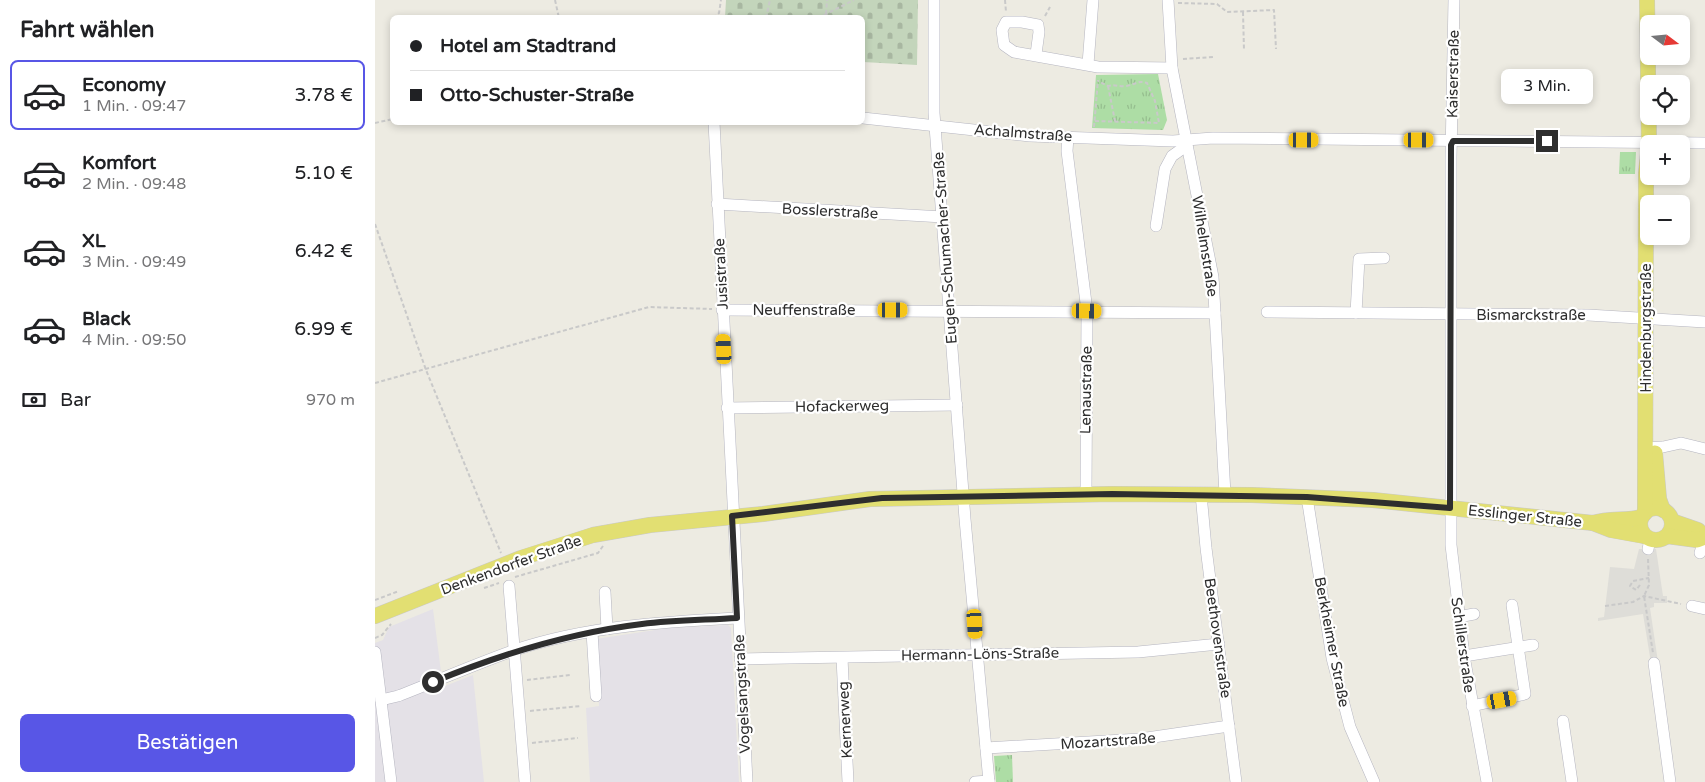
<!DOCTYPE html>
<html lang="de">
<meta charset="utf-8">
<style>
:root{--surface:#fff;--page:#f6f6f6;--text:#202124;--muted:#757577;--line:#e0e0e0;--accent:#5856e6}
body{margin:0;font-family:"Varela Round",sans-serif;background:var(--page);color:var(--text);height:100vh;display:flex;flex-direction:column;font-size:19px;white-space:nowrap}
*{box-sizing:border-box;margin:0}
p{font-size:16px;color:var(--muted)}
.icon{flex:none;width:28px;height:28px;fill:none;stroke:currentColor;stroke-width:2;stroke-linecap:round;stroke-linejoin:round}
.map{position:relative;flex:1;overflow:hidden}
.panel{display:flex;flex-direction:column;background:var(--surface);width:375px}
.panel>*{flex:none}
.hud{position:absolute;left:15px;top:15px;width:475px;height:110px;border-radius:8px;box-shadow:0 2px 8px #0003;display:grid;align-content:center;height:110px;padding:0 20px;background:var(--surface)}
.needle{width:32px;rotate:106deg}
.buttons{position:absolute;left:1265px;top:15px;display:grid;gap:10px}
.buttons a{display:grid;place-items:center;width:50px;height:50px;border-radius:8px;background:var(--surface);box-shadow:0 2px 8px #0003;font-size:25px}
.end{position:absolute;width:22px;height:22px;margin:-11px;border:6px solid #2e2e2e;background:#fff;box-shadow:0 0 0 2px #fff}
.from{border-radius:50%}
.bubble{position:absolute;height:35px;border-radius:8px;background:var(--surface);box-shadow:0 2px 8px #0003;font-size:16px;font-weight:600;line-height:35px;text-align:center}
.car{position:absolute;width:15px;height:30px;margin:-15px -8px;border-radius:6px;box-shadow:0 0 4px 1px #0007;background:linear-gradient(#f5c518 24%,#345 0 40%,#f5c518 0 76%,#345 0 86%,#f5c518 0)}
.hud b{display:flex;align-items:center;gap:18px;height:48px;font-size:19px}
.hud b+b{border-top:1px solid var(--line)}
.hud i{width:12px;height:12px;background:var(--text)}
ul{padding:0;list-style:none}
li{display:flex;align-items:center;gap:15px;height:70px;margin:0 10px 8px;padding:0 10px;border:2px solid transparent;border-radius:8px}
li div{flex:1}
li b{display:block;font-size:19px}
li em{font-style:normal;font-weight:600}
li.selected{border-color:var(--accent)}
li>.icon{width:45px;height:45px;stroke-width:1.5}
h2{padding:0 20px;font-size:22px;line-height:60px}
.pay{display:flex;align-items:center;gap:12px;height:55px;padding:0 20px;font-size:19px}
.pay p{margin-inline-start:auto}
.primary-button{display:flex;gap:10px;margin-top:auto;padding:10px 20px}
.primary-button a{flex:1;height:58px;border-radius:8px;background:var(--accent);color:#fff;font-size:20px;font-weight:600;line-height:58px;text-align:center}
main{display:flex;flex:1;min-height:0}
.map>svg:first-child{display:block}
.industrial{fill:#e4e1e7}
.cemetery{fill:url(#cemetery-stones)}
.park{fill:url(#park-tufts)}
.plaza{fill:#deddd8}
.lines{fill:none;stroke-linecap:round;stroke-linejoin:round}
.minor-casing{stroke:#b5b5c0;stroke-width:12}
.major-casing{stroke:#c9c9c9;stroke-width:16}
.path{stroke:#c9c9c9;stroke-width:2;stroke-dasharray:4 2.5;stroke-linecap:butt}
.minor{stroke:#fff;stroke-width:11}
.major{stroke:#e2df72;stroke-width:15}
.route{stroke:#2e2e2e;stroke-width:6}
.labels{text-anchor:middle;stroke-width:4.5;stroke-linejoin:round;paint-order:stroke}
.street-label{font-size:15px;fill:#2e2e2e;stroke:#fff}
</style>
<main>
<section class="panel">
<h2>Fahrt wählen</h2>
<ul>
<li class="selected"><svg class="icon" aria-label="car" viewBox="0 0 24 24"><path d="M5 17H2v-5l4-1 3-4h7l3 4 3 1v5h-3M9 17h6M6 11h13"/><circle cx="7" cy="17" r="2"/><circle cx="17" cy="17" r="2"/></svg><div><b>Economy</b><p>1 Min. · 09:47</p></div><em>3.78 €</em></li>
<li><svg class="icon" aria-label="car" viewBox="0 0 24 24"><path d="M5 17H2v-5l4-1 3-4h7l3 4 3 1v5h-3M9 17h6M6 11h13"/><circle cx="7" cy="17" r="2"/><circle cx="17" cy="17" r="2"/></svg><div><b>Komfort</b><p>2 Min. · 09:48</p></div><em>5.10 €</em></li>
<li><svg class="icon" aria-label="car" viewBox="0 0 24 24"><path d="M5 17H2v-5l4-1 3-4h7l3 4 3 1v5h-3M9 17h6M6 11h13"/><circle cx="7" cy="17" r="2"/><circle cx="17" cy="17" r="2"/></svg><div><b>XL</b><p>3 Min. · 09:49</p></div><em>6.42 €</em></li>
<li><svg class="icon" aria-label="car" viewBox="0 0 24 24"><path d="M5 17H2v-5l4-1 3-4h7l3 4 3 1v5h-3M9 17h6M6 11h13"/><circle cx="7" cy="17" r="2"/><circle cx="17" cy="17" r="2"/></svg><div><b>Black</b><p>4 Min. · 09:50</p></div><em>6.99 €</em></li>
</ul>
<div class="pay"><svg class="icon" aria-label="cash" viewBox="0 0 24 24"><path d="M3 7h18v10H3z"/><circle cx="12" cy="12" r="2"/></svg>Bar<p>970 m</p></div>
<div class="primary-button"><a>Bestätigen</a></div>
</section>
<div class="map">
<svg width="1330" height="782" viewBox="0 0 1330 782">
<defs>
<pattern id="cemetery-stones" width="16" height="16" patternUnits="userSpaceOnUse" patternTransform="scale(1.25)"><rect width="16" height="16" fill="#c3d5bb"/><path d="M2 7V4a2 2 0 0 1 4 0v3zM10 15v-3a2 2 0 0 1 4 0v3z" fill="#a8b7a1"/></pattern>
<pattern id="park-tufts" width="24" height="20" patternUnits="userSpaceOnUse" patternTransform="scale(1.25)"><rect width="24" height="20" fill="#addda5"/><path d="M3 7l-1-3M5 7V3M7 7l1-3M15 17l-1-3M17 17v-4M19 17l1-3" fill="none" stroke="#95be8e"/></pattern>
</defs>
<rect width="100%" height="100%" fill="#edebe2"/>
<g class="industrial">
<path d="M58 609 66 672 70 686 98 675 109 782H0V643L8 640 14 627Z"/>
<path d="M353 625 356 628 364 782H215L211 708 224 706 221 639 293 628Z"/>
</g>
<path class="cemetery" d="M351 0H543L542 65 488 62V18L350 17Z"/>
<g class="park">
<path d="M783 74 792 120 788 130 717 128 721 75Z"/>
<path d="M1245 152H1261L1260 174H1244Z"/>
<path d="M637 755 638 782H621L619 756Z"/>
</g>
<path class="plaza" d="M1264 549H1281L1288 596H1292V603H1279V607L1275 608 1283 662 1276 663 1268 614 1223 621V618L1229 617 1235 567 1259 569Z"/>
<g class="lines">
<defs>
<g id="minor">
<path d="M559 0V113L590 519 614 782"/>
<path d="M793 0 797 68 838 277 850 494"/>
<path d="M1079 0 1076 157V545L1089 656 1112 782"/>
<path d="M661 54 664 32 663 25 647 22H631L627 30 629 45 639 52 723 67 797 68"/>
<path d="M713 64 718 0"/>
<path d="M488 118 655 136 798 141 838 138 1330 143"/>
<path d="M339 122 372 782"/>
<path d="M693 137 692 151 712 311 711 494"/>
<path d="M342 204 568 217"/>
<path d="M781 226 790 169 797 156 811 146"/>
<path d="M347 310 840 313"/>
<path d="M892 312 1213 315 1330 322"/>
<path d="M981 313 984 259 1009 258"/>
<path d="M352 408 582 405"/>
<path d="M1271 448 1288 447 1306 443 1330 449"/>
<path d="M826 494 831 548 861 782"/>
<path d="M932 497 957 658 975 727 999 782"/>
<path d="M1273 549 1275 540"/>
<path d="M1325 553 1330 537"/>
<path d="M134 586 150 782"/>
<path d="M230 592 232 629"/>
<path d="M1317 606 1330 609"/>
<path d="M1083 617 1099 614"/>
<path d="M217 632 221 696"/>
<path d="M0 652 16 782"/>
<path d="M1089 656 1158 645"/>
<path d="M467 658 473 782"/>
<path d="M365 659 763 652 844 644"/>
<path d="M1279 663 1295 782"/>
<path d="M6 700 23 696C62 681 100 664 140 650 212 626 287 622 362 618"/>
<path d="M1097 706 1150 694 1137 605"/>
<path d="M1188 721 1197 782"/>
<path d="M611 748 765 739 854 726"/>
<path d="M600 782 614 781"/>
</g>
<g id="major">
<path d="M1272 0 1274 144"/>
<path d="M1280 453 1284 499 1288 510"/>
<circle cx="1281" cy="524" r="16"/>
<path d="M1270 513 1271 173 1274 144"/>
<path d="M1297 521 1323 530 1330 537"/>
<path d="M1218 523C1235 518 1251 521 1267 517"/>
<path d="M1292 536 1322 540 1330 537"/>
<path d="M0 616 146 558 218 535 275 525 388 514 495 499 737 494 876 495 998 500 1218 523 1236 530 1269 536"/>
</g>
</defs>
<use href="#minor" class="minor-casing"/>
<use href="#major" class="major-casing"/>
<g class="path">
<path d="M180 0 184 18"/>
<path d="M630 0 631 12"/>
<path d="M803 3 842 4 852 12 899 10 901 49"/>
<path d="M868 12 869 50"/>
<path d="M451 14 452 0"/>
<path d="M670 16 675 7"/>
<path d="M338 18 344 13 346 0"/>
<path d="M391 18 395 0"/>
<path d="M443 18 479 0"/>
<path d="M808 59 838 57"/>
<path d="M733 86 740 121"/>
<path d="M720 121 784 123 780 101 772 83C763 80 759 85 751 86 744 87 740 84 733 86L723 81"/>
<path d="M0 123 18 119"/>
<path d="M719 127 723 80"/>
<path d="M0 224 51 370 126 553"/>
<path d="M0 383 274 307 337 309"/>
<path d="M1273 559 1274 585 1269 596 1278 653"/>
<path d="M140 577 223 553 228 546"/>
<path d="M1265 585 1261 590 1255 586 1258 581 1274 578"/>
<path d="M109 588 124 583"/>
<path d="M0 600 24 591"/>
<path d="M1230 606 1258 602 1269 596 1306 604"/>
<path d="M0 638 7 635 16 624"/>
<path d="M152 680 195 675"/>
<path d="M155 711 206 706"/>
<path d="M157 743 203 738"/>
</g>
<use href="#minor" class="minor"/>
<use href="#major" class="major"/>
</g>
<g class="lines">
<path class="route" d="M58 682C126 654 193 633 267 624 298 620 331 620 362 618L357 516 507 498 737 494 932 497 1075 508 1076 145 1078 141H1172"/>
</g>
<g class="labels">
<g class="street-label">
<text transform="translate(1078 74) rotate(-89)" y="5">Kaiserstraße</text>
<text transform="translate(648 133) rotate(4)" y="5">Achalmstraße</text>
<text transform="translate(455 211) rotate(3)" y="5">Bosslerstraße</text>
<text transform="translate(830 246) rotate(81)" y="5">Wilhelmstraße</text>
<text transform="translate(570 248) rotate(-94)" y="5">Eugen-Schumacher-Straße</text>
<text transform="translate(346 274) rotate(-93)" y="5">Jusistraße</text>
<text x="429" y="315">Neuffenstraße</text>
<text x="1156" y="320">Bismarckstraße</text>
<text transform="translate(1271 328) rotate(-90)" y="5">Hindenburgstraße</text>
<text transform="translate(711 390) rotate(-89)" y="5">Lenaustraße</text>
<text transform="translate(467 406) rotate(-1)" y="5">Hofackerweg</text>
<text transform="translate(1150 516) rotate(6)" y="5">Esslinger Straße</text>
<text transform="translate(136 565) rotate(-20)" y="5">Denkendorfer Straße</text>
<text transform="translate(843 638) rotate(82)" y="5">Beethovenstraße</text>
<text transform="translate(957 642) rotate(79)" y="5">Berkheimer Straße</text>
<text transform="translate(1088 645) rotate(82)" y="5">Schillerstraße</text>
<text transform="translate(605 654) rotate(-1)" y="5">Hermann-Löns-Straße</text>
<text transform="translate(367 694) rotate(-93)" y="5">Vogelsangstraße</text>
<text transform="translate(470 720) rotate(-93)" y="5">Kernerweg</text>
<text transform="translate(733 741) rotate(-4)" y="5">Mozartstraße</text>
</g>
</g>
</svg>
<div class="buttons">
<a><svg class="needle" viewBox="-14 -14 28 28"><path d="M0-13l5 13h-10z" fill="#e53935"/><path d="M0 13l5-13h-10z" fill="#757577"/></svg></a>
<a><svg class="icon" aria-label="locate" viewBox="0 0 24 24"><circle cx="12" cy="12" r="6"/><path d="M12 2v4M12 18v4M2 12h4M18 12h4"/></svg></a>
<a>+</a>
<a>−</a>
</div>
<i class="end from" style="left:58px;top:682px"></i>
<i class="end" style="left:1172px;top:141px"></i>
<div class="bubble" style="left:1126px;top:69px;width:92px">3 Min.</div>
<i class="car" style="left:929px;top:140px;rotate:90deg"></i>
<i class="car" style="left:1044px;top:140px;rotate:90deg"></i>
<i class="car" style="left:518px;top:310px;rotate:90deg"></i>
<i class="car" style="left:712px;top:311px;rotate:91deg"></i>
<i class="car" style="left:349px;top:349px;rotate:357deg"></i>
<i class="car" style="left:600px;top:624px;rotate:176deg"></i>
<i class="car" style="left:1127px;top:700px;rotate:80deg"></i>
<div class="hud">
<b><i class="from"></i>Hotel am Stadtrand</b>
<b><i></i>Otto-Schuster-Straße</b>
</div>
</div>
</main>
